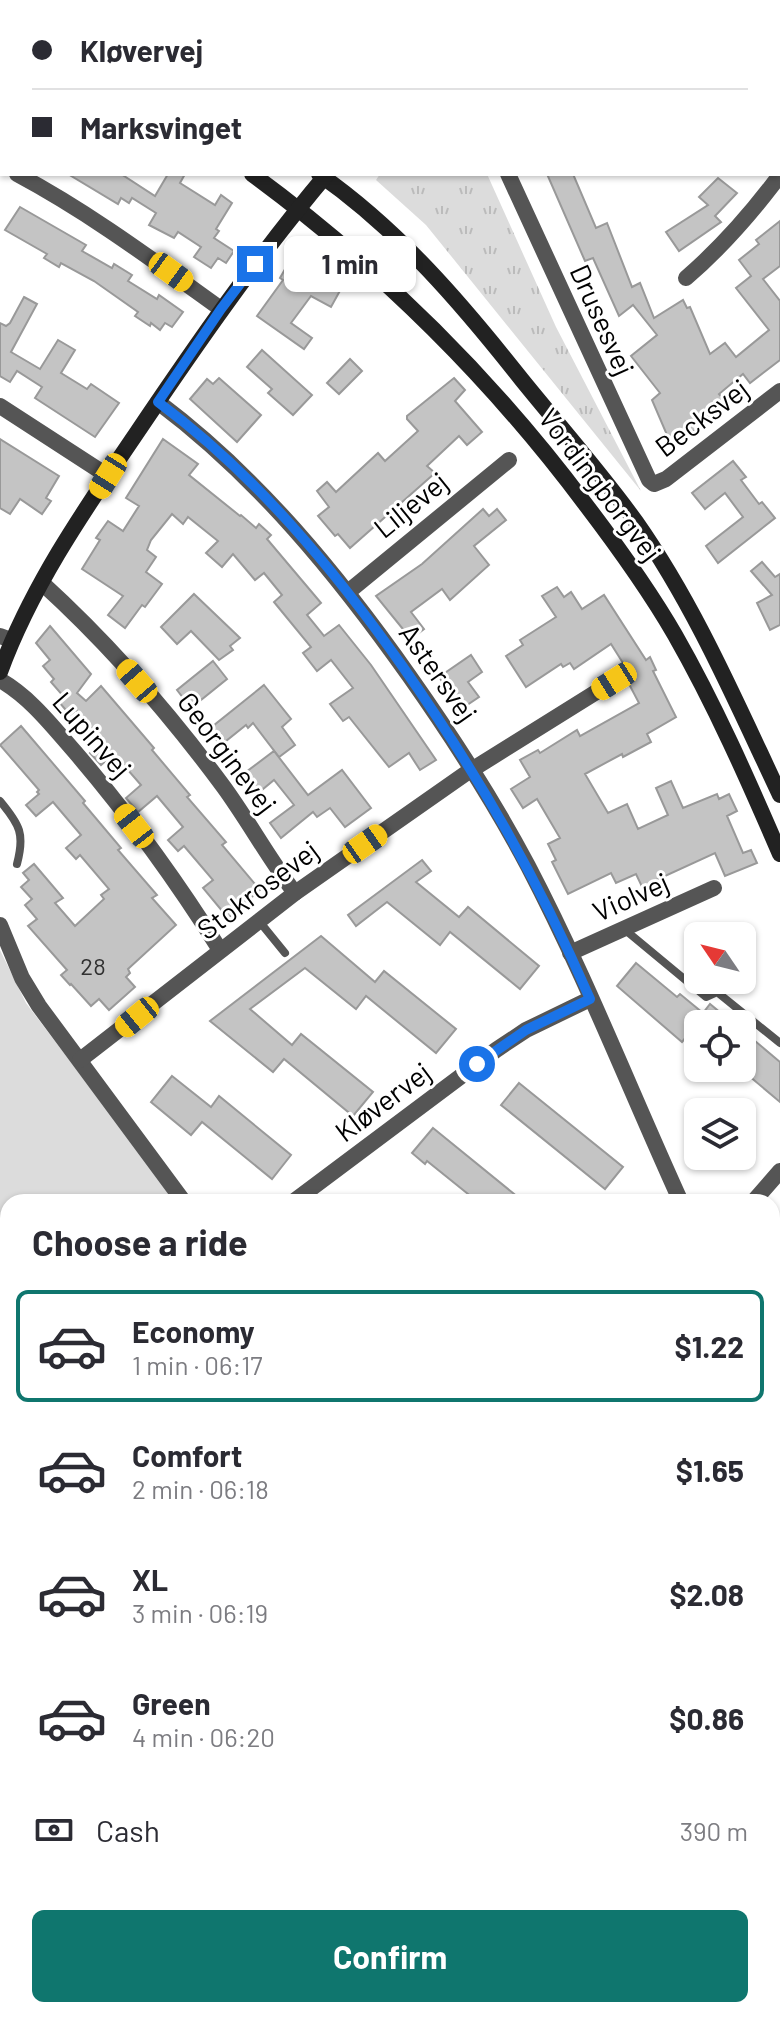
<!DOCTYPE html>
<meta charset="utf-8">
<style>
:root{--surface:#fff;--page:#f2f2f3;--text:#2b2b33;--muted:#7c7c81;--line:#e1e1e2;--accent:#0f766e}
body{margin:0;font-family:Barlow,sans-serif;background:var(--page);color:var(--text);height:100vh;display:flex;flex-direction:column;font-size:30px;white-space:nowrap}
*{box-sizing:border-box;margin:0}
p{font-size:26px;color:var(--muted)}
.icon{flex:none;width:44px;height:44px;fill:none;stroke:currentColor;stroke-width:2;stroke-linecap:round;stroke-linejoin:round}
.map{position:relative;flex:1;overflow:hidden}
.sheet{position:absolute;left:0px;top:1194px;width:780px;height:824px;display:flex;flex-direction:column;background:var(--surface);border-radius:24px 24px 0 0;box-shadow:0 2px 6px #0004}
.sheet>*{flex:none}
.guide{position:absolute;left:0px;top:0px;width:780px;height:176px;box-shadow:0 2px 6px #0004;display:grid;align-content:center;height:176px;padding:0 32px;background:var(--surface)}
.needle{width:52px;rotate:305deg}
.controls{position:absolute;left:684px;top:922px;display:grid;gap:16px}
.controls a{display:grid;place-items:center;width:72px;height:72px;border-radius:12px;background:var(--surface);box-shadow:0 2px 6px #0004;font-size:40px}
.end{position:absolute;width:36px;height:36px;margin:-18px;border:10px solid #1a73e8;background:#fff;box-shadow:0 0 0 4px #fff}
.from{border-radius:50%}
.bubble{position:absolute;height:56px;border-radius:12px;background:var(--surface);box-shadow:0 2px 6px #0004;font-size:26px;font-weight:700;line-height:56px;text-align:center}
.car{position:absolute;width:24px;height:48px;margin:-24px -12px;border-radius:10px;box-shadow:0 0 6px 2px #0007;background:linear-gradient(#f5c518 24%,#345 0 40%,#f5c518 0 76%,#345 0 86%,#f5c518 0)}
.guide b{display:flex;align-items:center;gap:28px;height:76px;font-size:30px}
.guide b+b{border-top:2px solid var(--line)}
.guide i{width:20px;height:20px;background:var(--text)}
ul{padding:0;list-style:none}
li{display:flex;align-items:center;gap:24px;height:112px;margin:0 16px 12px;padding:0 16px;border:4px solid transparent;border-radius:12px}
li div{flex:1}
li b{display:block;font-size:30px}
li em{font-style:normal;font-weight:700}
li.active{border-color:var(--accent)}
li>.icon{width:72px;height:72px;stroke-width:1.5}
h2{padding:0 32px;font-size:36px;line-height:96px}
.pay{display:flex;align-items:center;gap:20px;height:88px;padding:0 32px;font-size:30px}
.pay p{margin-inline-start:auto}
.primary-button{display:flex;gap:16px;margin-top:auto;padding:16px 32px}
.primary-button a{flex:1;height:92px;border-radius:12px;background:var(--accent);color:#fff;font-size:32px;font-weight:700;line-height:92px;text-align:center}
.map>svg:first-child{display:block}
.grass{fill:url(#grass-tufts)}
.green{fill:#dcdcdc}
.building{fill:#c4c4c4;stroke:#999;stroke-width:2}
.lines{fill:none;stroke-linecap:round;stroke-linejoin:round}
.lane{stroke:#555;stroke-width:8}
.street{stroke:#555;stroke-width:16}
.secondary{stroke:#222;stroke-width:16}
.route{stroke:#1a73e8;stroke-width:10}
.labels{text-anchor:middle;stroke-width:6;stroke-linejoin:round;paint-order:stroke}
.number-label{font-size:24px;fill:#313131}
.street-label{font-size:28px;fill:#000;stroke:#fff}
</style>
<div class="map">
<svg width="780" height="2018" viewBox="0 0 780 2018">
<defs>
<pattern id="grass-tufts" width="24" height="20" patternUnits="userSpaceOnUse" patternTransform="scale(2)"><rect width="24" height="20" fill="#dcdcdc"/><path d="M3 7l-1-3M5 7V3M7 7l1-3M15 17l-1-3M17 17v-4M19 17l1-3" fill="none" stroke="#bbb"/></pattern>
</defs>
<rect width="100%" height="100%" fill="#fff"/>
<path class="grass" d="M380 174H487L556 327 641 491 426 225 376 180Z"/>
<path class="green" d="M0 950 26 1003 177 1202H8V1461L0 1458Z"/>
<g class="building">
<path d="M68 174H121L155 196 168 174H185L180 183 215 205 221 195 232 203 216 229 219 231 214 238 234 251 226 263 218 258 211 268 194 257 201 247 178 232 174 238 149 225 156 213 132 198 129 203 121 198 118 204Z"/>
<path d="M547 174H573L596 228 607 223 632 287 640 283 654 318 683 300 687 308 690 307 710 354 725 343 736 357 769 330 736 288 751 276 739 260 759 244 756 240 780 221V266L763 279 780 301V360L750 383 743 374 719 394 725 401 709 413 714 419 704 426 670 442 652 400 660 393 631 356 657 335 633 305 619 316 593 258 585 261Z"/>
<path d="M718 178 737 193 715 216 721 222 679 251 666 232 708 205 699 197Z"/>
<path d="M20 207 86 245 82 251 112 268 114 264 132 275 128 281 157 299 159 295 183 312 172 327 165 323 160 330 151 323 150 326 135 316 138 312 94 281 61 263 59 267 44 258 47 254 5 230Z"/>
<path d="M321 248 306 266 342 287 331 307 311 296 291 323 312 338 304 349 257 316 283 280 280 278 296 250Z"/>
<path d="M24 297 37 304 11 352 40 369 58 340 75 350 61 373 87 389 91 384 119 403 95 437 35 398 42 387 17 371 10 382 0 376V323L6 326 10 323Z"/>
<path d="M262 350 312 395 293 415 268 393 272 389 247 367Z"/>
<path d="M350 359 362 371 339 394 327 383Z"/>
<path d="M219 378 261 415 237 442 190 399 207 379 213 384Z"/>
<path d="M454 378 465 390 455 401 482 432 467 445 459 436 427 466 435 473 350 548 338 534 335 536 318 516 329 507 317 491 327 482 336 492 378 453 385 461 418 431 407 419V416Z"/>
<path d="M0 439 59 476 46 498 51 501 42 514 20 499 10 514 0 508Z"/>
<path d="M163 439 198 464 189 475 240 516 241 515 256 528 259 524 271 535 267 539 321 603 307 615 324 636 339 625 371 665 436 760 420 770 409 753 389 767 349 717 343 721 330 704 353 688 331 660 317 671 303 653 311 647 274 602 282 595 264 573 255 580 233 554 222 567 206 553 218 541 188 517 183 524 172 514 151 540 147 550 156 557 146 572 162 584 145 607 142 605 125 628 108 615 123 596 82 569 100 540 96 538 108 521 123 531 139 506 126 498Z"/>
<path d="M733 461 746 477 741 480 759 504 762 502 775 518 718 563 706 546 743 517 725 493 705 509 692 493Z"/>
<path d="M483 509 489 516 497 509 506 520 474 546 489 565 450 600 442 589 411 612 424 629 411 639 376 596 422 564Z"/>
<path d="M762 562 775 577 780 574V625L770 630 757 603 772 595 751 571Z"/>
<path d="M557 587 564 597 571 592 582 609 604 595 646 660 650 657 656 670 653 671 676 717 647 734 651 742 623 757 622 754 585 774 608 813 627 804 638 829 668 815 656 788 671 781 683 808 717 794 719 799 729 794 737 811 727 816 743 853 751 850 757 863 725 876 715 853 654 881 657 887 645 893 636 874 616 883 611 873 568 894 552 862 556 860 548 844 560 838 537 799 523 808 511 789 530 777 520 760 538 750 540 753 577 730 580 736 639 703 629 684 621 689 625 681 622 674 628 671 611 644 574 669 570 663 563 667 561 664 526 687 506 656 523 645 520 640 556 617 542 596Z"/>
<path d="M194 594 240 638 230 646 233 650 219 660 191 631 177 644 161 627Z"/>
<path d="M50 626 91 674 77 693 86 701 101 686 154 748 152 750 190 795 187 797 226 842 222 845 260 890 228 918 203 888 213 880 184 846 178 851 168 840 183 827 157 796 138 812 126 798 141 785 114 754 101 765 90 753 103 742 76 710 70 715 59 702 65 698 51 682 54 679 43 666 50 660 36 643Z"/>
<path d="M471 655 482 672 468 682 479 697 461 709 439 677Z"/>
<path d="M213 661 227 679 191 708 177 690Z"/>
<path d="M264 685 291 719 282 727 295 745 279 757 253 723 248 728 246 725 221 745 208 730Z"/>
<path d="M21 726 85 801 83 803 121 848 118 850 157 895 152 898 176 925 128 969 130 973 126 977 135 987 109 1010 99 999 91 1006 71 984 70 985 61 975 67 970 28 926 37 919 25 905 32 899 21 887 29 880 23 873 34 864 63 898 55 903 75 926 104 899 101 895 109 889 80 855 76 859 66 848 81 835 53 802 36 816 26 805 39 794 37 792 39 790 0 745Z"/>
<path d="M274 751 308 795 342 770 371 808 345 827 330 808 317 817 313 812 281 838 270 823 294 805 274 780 257 794 242 775Z"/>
<path d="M422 860 431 871 416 882 459 917 468 907 539 966 520 989 450 932 440 945 387 902 356 926 348 915Z"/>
<path d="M321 936 375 982 384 971 456 1029 436 1053 366 996 356 1009 305 968 250 1009 292 1045 301 1034 373 1092 353 1116 284 1059 273 1072 210 1021Z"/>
<path d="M636 963 677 997 680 994 703 1013 710 1004 734 1024H697L682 1042 617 986Z"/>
<path d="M742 1030 780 1062V1102L742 1070Z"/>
<path d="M172 1076 211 1107 219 1096 291 1155 272 1179 202 1122 191 1135 151 1102Z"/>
<path d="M519 1083 623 1167 605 1189 501 1105Z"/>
<path d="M433 1128 524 1202H478L427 1161 425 1164 412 1153Z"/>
</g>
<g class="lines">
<g class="lane">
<path d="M0 801C20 825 25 834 17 864"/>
<path d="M259 921 285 953"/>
<path d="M624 929 706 997 717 992 780 1043"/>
<path d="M772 1222 780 1228"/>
<path d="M0 1676 8 1667"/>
<path d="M276 2018 284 2010"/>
</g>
<g class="street">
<path d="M695 0 696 2"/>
<path d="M272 2 274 0"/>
<path d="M778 110 780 112"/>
<path d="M0 165 2 166"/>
<path d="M17 174C90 213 154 261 221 309"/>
<path d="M508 174 649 480 654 484 666 479 780 391"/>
<path d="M686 278C722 247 751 214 780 175"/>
<path d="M158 402C258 477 338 575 410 677 453 738 493 800 528 866 585 975 630 1090 681 1202"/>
<path d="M0 406 108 476"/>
<path d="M42 583C109 644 169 713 223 786 248 820 269 859 295 893"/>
<path d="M348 592 509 460"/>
<path d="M0 636 11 640"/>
<path d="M0 680C31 698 52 726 75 752 128 814 176 880 220 950"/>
<path d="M0 925 22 978 39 1006 184 1202"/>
<path d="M570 953 714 888"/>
<path d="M80 1060 295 893 465 774 614 681"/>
<path d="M293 1202 496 1050 526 1030 590 999"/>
<path d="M753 1202 780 1171"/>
<path d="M772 1411 780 1429"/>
<path d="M772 1476 780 1473"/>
<path d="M772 1726 780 1721"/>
<path d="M76 2010 85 2018"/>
<path d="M517 2010 526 2018"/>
<path d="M378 2018 385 2010"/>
</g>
<g class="secondary">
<path d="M38 0 42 2"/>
<path d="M422 0 423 2"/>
<path d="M479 2 481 0"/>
<path d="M0 16 2 17"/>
<path d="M252 174C380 268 491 378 586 505 618 547 649 590 675 635 715 705 748 780 780 854"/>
<path d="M319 174C399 230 462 304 522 380 560 427 601 473 636 522 695 606 736 702 780 795"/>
<path d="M0 672C31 587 85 509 136 434 196 345 257 257 327 174"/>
</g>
</g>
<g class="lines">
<path class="route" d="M255 264 221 309 158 402C255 474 334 569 403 667 479 776 537 877 590 999L526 1030 477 1064"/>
</g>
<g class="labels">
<g class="number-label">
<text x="93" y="975">28</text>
</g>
<g class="street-label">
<text transform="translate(602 320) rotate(66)" y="10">Drusesvej</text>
<text transform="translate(702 418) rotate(-37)" y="10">Becksvej</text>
<text transform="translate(600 485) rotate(53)" y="10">Vordingborgvej</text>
<text transform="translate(411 505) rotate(-39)" y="10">Liljevej</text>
<text transform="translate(438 673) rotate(55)" y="10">Astersvej</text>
<text transform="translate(92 735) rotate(49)" y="10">Lupinvej</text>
<text transform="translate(227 753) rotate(53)" y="10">Georginevej</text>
<text transform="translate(258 890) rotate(-37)" y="10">Stokrosevej</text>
<text transform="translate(631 897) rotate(-24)" y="10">Violvej</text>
<text transform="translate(383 1102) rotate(-37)" y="10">Kløvervej</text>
</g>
</g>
</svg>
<div class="controls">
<a><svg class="needle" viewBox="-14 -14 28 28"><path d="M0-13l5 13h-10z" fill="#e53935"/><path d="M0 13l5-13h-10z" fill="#7c7c81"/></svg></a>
<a><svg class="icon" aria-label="locate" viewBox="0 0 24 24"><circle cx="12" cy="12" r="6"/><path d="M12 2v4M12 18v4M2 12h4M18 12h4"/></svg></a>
<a><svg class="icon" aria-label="layers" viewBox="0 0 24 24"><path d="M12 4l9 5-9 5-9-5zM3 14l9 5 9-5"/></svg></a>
</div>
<i class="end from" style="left:477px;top:1064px"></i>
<i class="end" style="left:255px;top:264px"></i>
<div class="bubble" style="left:284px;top:236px;width:132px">1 min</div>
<i class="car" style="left:171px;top:272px;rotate:126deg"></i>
<i class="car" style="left:108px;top:476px;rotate:212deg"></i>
<i class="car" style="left:137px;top:681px;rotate:319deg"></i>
<i class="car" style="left:614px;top:681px;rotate:238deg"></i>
<i class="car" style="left:134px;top:826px;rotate:322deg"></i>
<i class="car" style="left:365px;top:844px;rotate:55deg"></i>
<i class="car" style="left:137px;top:1017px;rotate:231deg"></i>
<div class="guide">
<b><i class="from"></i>Kløvervej</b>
<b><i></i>Marksvinget</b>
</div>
<section class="sheet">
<h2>Choose a ride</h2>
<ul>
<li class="active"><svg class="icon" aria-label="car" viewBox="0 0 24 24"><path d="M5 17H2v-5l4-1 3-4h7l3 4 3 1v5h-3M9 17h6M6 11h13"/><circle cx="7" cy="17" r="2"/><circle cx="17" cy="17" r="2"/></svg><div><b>Economy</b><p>1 min · 06:17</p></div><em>$1.22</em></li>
<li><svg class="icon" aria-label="car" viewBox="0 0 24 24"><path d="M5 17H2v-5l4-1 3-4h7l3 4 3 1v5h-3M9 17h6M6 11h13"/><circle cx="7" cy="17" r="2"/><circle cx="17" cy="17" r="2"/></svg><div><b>Comfort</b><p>2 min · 06:18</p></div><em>$1.65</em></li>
<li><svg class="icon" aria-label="car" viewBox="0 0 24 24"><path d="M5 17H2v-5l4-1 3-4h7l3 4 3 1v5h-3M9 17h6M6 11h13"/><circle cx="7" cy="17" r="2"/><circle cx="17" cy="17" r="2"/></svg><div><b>XL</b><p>3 min · 06:19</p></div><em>$2.08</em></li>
<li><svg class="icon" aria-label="car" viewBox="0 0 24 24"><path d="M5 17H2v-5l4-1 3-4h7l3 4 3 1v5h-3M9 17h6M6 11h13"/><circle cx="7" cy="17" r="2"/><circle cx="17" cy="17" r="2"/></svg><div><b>Green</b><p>4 min · 06:20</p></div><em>$0.86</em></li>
</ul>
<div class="pay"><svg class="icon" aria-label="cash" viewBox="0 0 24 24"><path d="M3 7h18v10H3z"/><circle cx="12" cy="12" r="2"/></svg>Cash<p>390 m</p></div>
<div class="primary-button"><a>Confirm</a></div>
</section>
</div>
